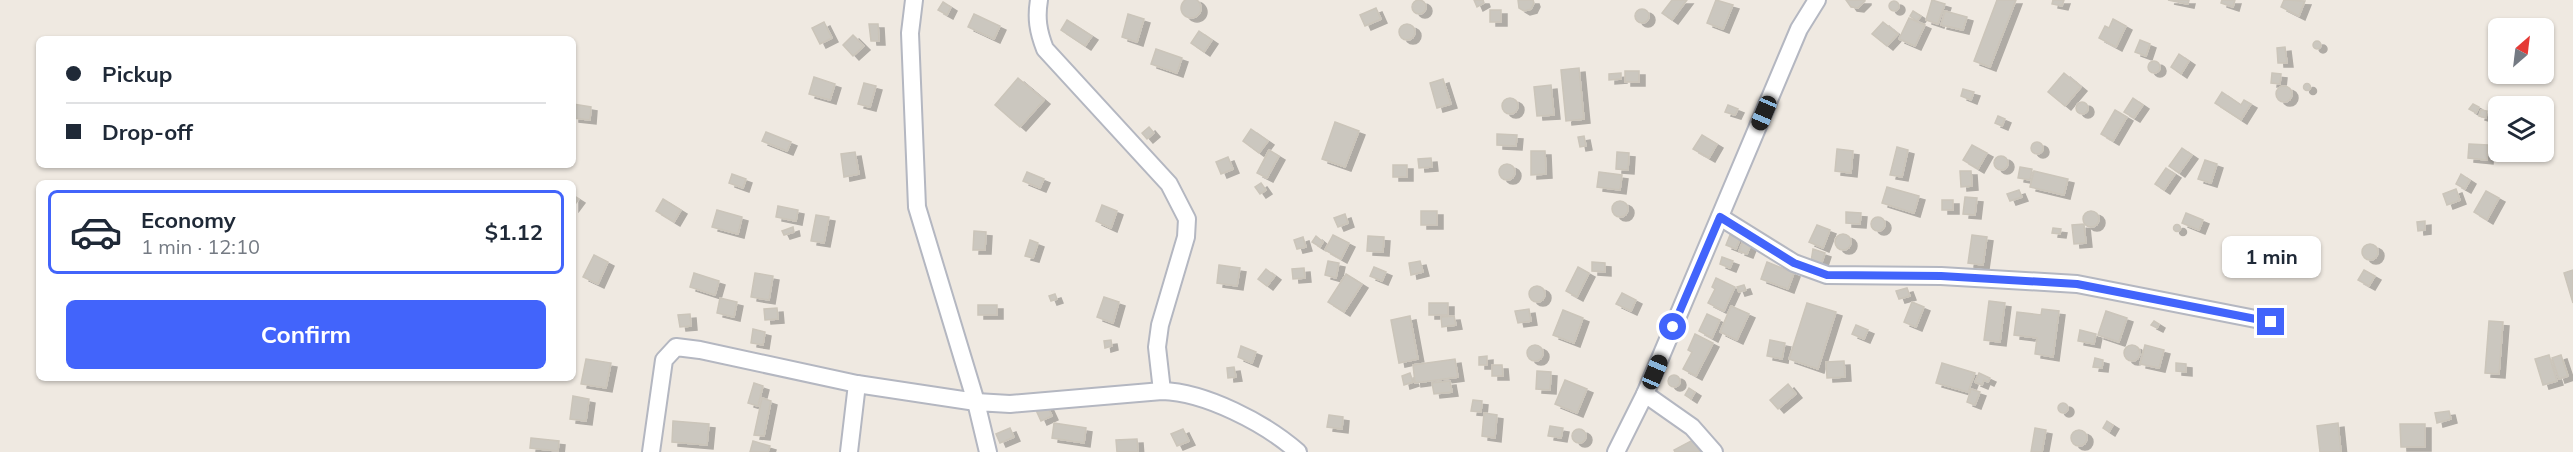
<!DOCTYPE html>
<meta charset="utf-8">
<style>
:root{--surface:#fff;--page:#f2f2f3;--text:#1f2937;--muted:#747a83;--line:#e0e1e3;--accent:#4264fb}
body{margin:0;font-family:Mulish,sans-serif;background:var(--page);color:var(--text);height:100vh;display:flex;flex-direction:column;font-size:22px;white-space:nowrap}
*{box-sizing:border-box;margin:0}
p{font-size:20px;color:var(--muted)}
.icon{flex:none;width:33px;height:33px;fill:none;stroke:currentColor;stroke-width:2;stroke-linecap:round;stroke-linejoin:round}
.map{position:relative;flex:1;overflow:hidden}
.details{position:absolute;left:36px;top:180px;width:540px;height:201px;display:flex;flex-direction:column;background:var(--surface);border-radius:9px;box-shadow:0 2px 4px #0004}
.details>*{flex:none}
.banner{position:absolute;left:36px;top:36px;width:540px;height:132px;border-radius:9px;box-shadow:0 2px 4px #0004;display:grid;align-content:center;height:132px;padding:0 30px;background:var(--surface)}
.needle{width:39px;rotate:28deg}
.controls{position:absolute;left:2488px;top:18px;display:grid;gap:12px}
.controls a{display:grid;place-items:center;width:66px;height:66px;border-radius:9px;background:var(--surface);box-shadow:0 2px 4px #0004;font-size:30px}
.end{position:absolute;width:27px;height:27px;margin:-14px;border:8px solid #4264fb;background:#fff;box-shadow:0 0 0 3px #fff}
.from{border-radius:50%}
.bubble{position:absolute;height:42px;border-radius:9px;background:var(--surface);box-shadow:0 2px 4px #0004;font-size:20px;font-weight:700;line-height:42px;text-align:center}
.car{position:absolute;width:18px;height:36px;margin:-18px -9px;border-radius:8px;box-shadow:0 0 4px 2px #0007;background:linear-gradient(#222 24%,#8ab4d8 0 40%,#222 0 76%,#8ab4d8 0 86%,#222 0)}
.banner b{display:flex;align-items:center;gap:21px;height:57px;font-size:22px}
.banner b+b{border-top:2px solid var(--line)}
.banner i{width:15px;height:15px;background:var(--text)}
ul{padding:10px 0 0;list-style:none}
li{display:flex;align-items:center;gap:18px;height:84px;margin:0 12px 9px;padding:0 18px;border:3px solid transparent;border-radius:9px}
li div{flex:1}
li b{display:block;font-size:22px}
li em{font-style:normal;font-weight:700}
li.on{border-color:var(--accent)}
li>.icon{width:54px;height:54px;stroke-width:1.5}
.cta{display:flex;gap:12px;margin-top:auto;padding:12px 30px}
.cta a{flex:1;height:69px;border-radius:9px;background:var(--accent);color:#fff;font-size:24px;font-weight:700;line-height:69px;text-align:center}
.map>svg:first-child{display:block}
.building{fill:#cbc7bf;stroke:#cbc5ba;stroke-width:1.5;filter:url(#shadow)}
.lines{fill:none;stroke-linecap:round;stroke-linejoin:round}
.street-casing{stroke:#b4b7c1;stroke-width:20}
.street{stroke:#fff;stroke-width:16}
.route{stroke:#4264fb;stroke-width:8}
</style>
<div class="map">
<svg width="2573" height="452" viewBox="0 0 2573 452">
<defs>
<filter id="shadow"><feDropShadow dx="6" dy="4" stdDeviation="0" flood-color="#0004"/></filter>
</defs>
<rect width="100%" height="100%" fill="#efe9e1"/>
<g class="building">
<circle cx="1191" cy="8" r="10"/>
<path d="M1474 0H1483L1484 3 1477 7Z"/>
<path d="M1518 0H1533L1534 3 1531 9 1524 11 1519 8Z"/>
<path d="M1672 0H1687L1672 20 1662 13Z"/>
<path d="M1716 0 1733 5 1723 29 1707 23Z"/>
<path d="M1846 0H1865V1L1858 8 1851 7Z"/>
<path d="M1932 0 1945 4 1938 24 1926 20Z"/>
<path d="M1997 0H2016L1990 67 1974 61Z"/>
<path d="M2053 0H2064L2062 6 2052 4Z"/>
<path d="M2168 0H2189L2188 4Z"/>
<path d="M2222 0H2235L2233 7 2221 3Z"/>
<path d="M2284 0 2305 1 2299 16 2281 7Z"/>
<circle cx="1419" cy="7" r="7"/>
<circle cx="1894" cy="6" r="5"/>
<path d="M943 2 951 7 947 15 938 10Z"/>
<path d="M1376 8 1381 19 1365 26 1360 15Z"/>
<circle cx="1642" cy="16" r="7"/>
<rect x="1490" y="10" width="11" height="12"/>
<path d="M1913 11 1921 16 1917 21 1910 16Z"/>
<path d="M1945 11 1967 17 1963 30 1941 25Z"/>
<path d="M974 14 1000 26 994 39 968 27Z"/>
<path d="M1128 14 1144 19 1137 42 1122 37Z"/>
<path d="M1909 18 1925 25 1915 46 1899 39Z"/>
<path d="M2113 19 2126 26 2116 47 2099 38 2105 26 2109 28Z"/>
<path d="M1067 20 1092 36 1085 46 1061 30Z"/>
<path d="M824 22 832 38 820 44 812 28Z"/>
<path d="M1883 22 1898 34 1887 46 1872 34Z"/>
<path d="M869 24H878L879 41H871Z"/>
<circle cx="1407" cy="32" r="8"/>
<path d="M1199 31 1212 40 1204 52 1191 43Z"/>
<path d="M853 35 864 46 853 56 843 45Z"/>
<path d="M2140 40 2150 44 2146 56 2135 52Z"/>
<circle cx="2317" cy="45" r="4"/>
<path d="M2285 47 2287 63H2278L2277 48Z"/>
<path d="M1156 49 1182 58 1177 73 1151 64Z"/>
<path d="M2179 54 2189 61 2181 74 2171 67Z"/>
<circle cx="2154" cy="67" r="6"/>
<path d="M1579 68 1584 119 1566 121 1561 70Z"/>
<rect x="1625" y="71" width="14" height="11"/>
<path d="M1621 73V79L1609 80V74Z"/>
<path d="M2064 73 2081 87 2065 106 2048 92Z"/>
<path d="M2272 73 2281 74 2280 84 2271 83Z"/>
<path d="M814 77 835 84 830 100 809 94Z"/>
<path d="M1018 78 1044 100 1020 127 995 105Z"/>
<path d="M1443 79 1451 104 1437 108 1430 83Z"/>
<path d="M864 83 876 86 870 107 858 104Z"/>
<circle cx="2307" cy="87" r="3.5"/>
<path d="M1551 85 1554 115 1537 116 1534 87Z"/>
<circle cx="2284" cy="94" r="8"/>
<path d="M1963 89 1974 92 1971 100 1961 96Z"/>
<path d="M2222 92 2241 105 2244 100 2251 104 2241 120 2215 103Z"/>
<path d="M2133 98 2143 105 2134 118 2124 112Z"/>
<circle cx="1510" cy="106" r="8"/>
<circle cx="2082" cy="108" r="6"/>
<path d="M573 104 591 107 590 120 573 118Z"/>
<path d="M2473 104 2479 107 2476 113 2469 109Z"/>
<path d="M1728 105 1738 109 1735 115 1725 112Z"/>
<path d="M2115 110 2127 117 2113 141 2101 134Z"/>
<path d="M2481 110 2487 111 2486 118 2479 116Z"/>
<path d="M1998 116 2005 119 2002 126 1995 123Z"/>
<path d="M1335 122 1359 131 1345 167 1322 159Z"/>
<path d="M1149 127 1154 133 1147 139 1142 133Z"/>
<path d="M1251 129 1268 141 1259 153 1243 141Z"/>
<path d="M766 132 791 142 787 151 762 141Z"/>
<path d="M1497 134 1517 135 1516 146 1497 145Z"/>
<path d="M1702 135 1717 144 1709 158 1693 149Z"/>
<path d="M1584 136 1586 146 1580 147 1578 137Z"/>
<circle cx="2037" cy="148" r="6"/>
<path d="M2469 144 2488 145 2487 160 2468 158Z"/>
<path d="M1972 145 1987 153 1978 169 1963 160Z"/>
<path d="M1897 147 1908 150 1902 177 1890 175Z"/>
<path d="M2182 148 2192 155 2179 173 2169 166Z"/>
<path d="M1837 149 1853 151 1851 173 1835 171Z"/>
<path d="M1269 150 1279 156 1267 178 1257 173Z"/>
<path d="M1531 151H1545L1546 174 1531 175Z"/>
<path d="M855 152 859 174 844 177 841 154Z"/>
<path d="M1617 152 1629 153 1628 170 1616 169Z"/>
<circle cx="2001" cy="163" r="7"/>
<path d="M1228 157 1233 169 1221 174 1216 162Z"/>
<path d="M1431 158 1432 167 1419 168 1418 159Z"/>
<path d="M2205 160 2217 164 2211 183 2198 179Z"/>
<circle cx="1507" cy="172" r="8"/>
<rect x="1393" y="165" width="14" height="12"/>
<path d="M2020 167 2032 169 2030 180 2018 178Z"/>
<path d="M2166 168 2175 174 2164 190 2155 184Z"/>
<path d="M1960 171H1971L1972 186 1961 187Z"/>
<path d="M2034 171 2068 179 2064 195 2030 187Z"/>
<path d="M1027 172 1044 179 1040 188 1023 181Z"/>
<path d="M1599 172 1622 175 1620 190 1597 187Z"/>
<path d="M732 174 746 179 743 188 729 183Z"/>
<path d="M2461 174 2470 180 2465 189 2456 184Z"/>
<path d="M1261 183 1266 190 1260 194 1255 187Z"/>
<path d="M1887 187 1919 196 1914 213 1882 203Z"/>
<path d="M2456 189 2460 200 2447 205 2443 194Z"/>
<path d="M2019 190 2022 197 2010 201 2007 194Z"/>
<path d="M2486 191 2499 198 2487 220 2474 212Z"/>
<path d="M573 195 579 199 573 207Z"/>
<path d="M1965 197 1977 198 1975 215 1963 214Z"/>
<path d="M663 199 681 210 674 222 656 211Z"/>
<rect x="1942" y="200" width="11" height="10"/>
<circle cx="1620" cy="209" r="8"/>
<path d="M1102 205 1117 211 1111 228 1096 221Z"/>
<path d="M778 206 798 210 796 221 776 217Z"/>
<path d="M717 210 742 217 738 234 712 227Z"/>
<rect x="1421" y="211" width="16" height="14"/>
<circle cx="2091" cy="219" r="8"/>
<path d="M1846 212 1861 213 1860 224 1846 223Z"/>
<path d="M2186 213 2203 220 2199 230 2182 223Z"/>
<path d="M1345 214 1348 223 1338 227 1334 218Z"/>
<path d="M816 215 829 217 824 243 811 241Z"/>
<circle cx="1878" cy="224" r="7"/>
<path d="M2425 221V230L2418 231 2417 222Z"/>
<path d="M2084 224 2086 243 2074 244 2072 225Z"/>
<circle cx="2177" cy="228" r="3.5"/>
<path d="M1817 225 1830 230 1823 248 1809 242Z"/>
<path d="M793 227 794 232 784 235 782 231Z"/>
<path d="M2053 228 2061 229 2060 234 2052 233Z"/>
<path d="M974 231 986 232 985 250H973Z"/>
<circle cx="1843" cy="242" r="8"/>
<path d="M1333 235 1349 243 1341 259 1325 250Z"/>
<path d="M1730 235 1740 239 1736 249 1726 245Z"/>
<path d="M1972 235 1987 237 1983 265 1968 263Z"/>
<path d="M1316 236 1323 242 1320 247 1312 242Z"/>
<path d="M1368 236 1384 237 1383 252 1367 251Z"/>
<path d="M1303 237 1306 247 1297 249 1294 240Z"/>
<path d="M1030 240 1038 243 1033 258 1025 256Z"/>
<path d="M1743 241 1751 244 1747 254 1739 251Z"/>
<circle cx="2370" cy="252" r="8"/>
<path d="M1813 249 1825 253 1821 265 1811 262Z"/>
<path d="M594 255 608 262 598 284 583 277Z"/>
<path d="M1722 257 1733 261 1730 268 1720 264Z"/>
<path d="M1328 261 1339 263 1336 278 1325 275Z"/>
<path d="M1420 261 1423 272 1411 275 1409 263Z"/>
<path d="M1592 262 1605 263V272L1592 271Z"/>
<path d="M1767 262 1794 273 1788 289 1761 279Z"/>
<path d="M1219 265 1240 268 1237 286 1217 283Z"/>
<path d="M1374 267 1386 272 1382 281 1370 276Z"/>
<path d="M1578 267 1589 273 1577 297 1566 291Z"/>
<path d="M1304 268 1305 278 1293 279 1292 269Z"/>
<path d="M1266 269 1275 276 1267 286 1258 279Z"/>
<path d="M2364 270 2375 276 2369 286 2358 280Z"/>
<path d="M2573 270V303L2564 273Z"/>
<path d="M694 273 719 281 715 295 690 287Z"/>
<path d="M755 273 773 276 769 300 751 297Z"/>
<path d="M1346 274 1362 284 1344 312 1328 302Z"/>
<path d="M1716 278 1735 287 1724 311 1708 303 1715 289 1712 287Z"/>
<path d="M1744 285 1746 290 1739 292 1737 287Z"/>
<circle cx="1537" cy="294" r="8"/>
<path d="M1907 288 1910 296 1899 299 1896 291Z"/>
<path d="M1622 293 1636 300 1631 311 1616 304Z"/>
<path d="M1055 294 1057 299 1051 301 1049 296Z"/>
<path d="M1104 297 1119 302 1113 323 1097 317Z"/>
<path d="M720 298 737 302 734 317 717 313Z"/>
<path d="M1989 301 2005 303 2000 342 1984 340Z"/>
<path d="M1912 302 1924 307 1916 327 1904 322Z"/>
<rect x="1429" y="303" width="19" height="12"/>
<path d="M1807 303 1836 312 1818 369 1789 359Z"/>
<rect x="978" y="305" width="19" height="10"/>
<path d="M1731 306 1749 314 1737 340 1720 332Z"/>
<path d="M777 308 778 319 765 320 764 309Z"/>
<path d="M1529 309 1531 321 1518 323 1515 311Z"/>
<path d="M2042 309 2059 311 2053 357 2035 354 2037 338 2014 335 2017 312 2041 315Z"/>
<path d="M1563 310 1583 318 1574 343 1553 335Z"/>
<path d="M2106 311 2127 318 2119 342 2098 335Z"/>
<path d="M690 314 691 326 680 327 678 315Z"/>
<path d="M1707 314 1720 320 1712 338 1699 331Z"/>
<path d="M1410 316 1418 359 1399 363 1391 320Z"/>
<path d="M1454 316 1456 325 1442 327 1441 317Z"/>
<path d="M2154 321 2159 324 2157 328 2151 325Z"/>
<path d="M2489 321 2503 322 2499 374 2485 373Z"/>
<path d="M1856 325 1868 330 1864 339 1852 334Z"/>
<path d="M753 329 765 332 763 345 751 343Z"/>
<path d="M2080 330 2096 334 2094 344 2078 341Z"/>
<path d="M1695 334 1713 343 1696 376 1683 369 1692 352 1688 350Z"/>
<path d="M1111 340 1112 346 1105 348 1104 341Z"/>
<path d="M1770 340 1785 343 1782 359 1767 356Z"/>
<circle cx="2132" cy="353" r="8"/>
<path d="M2145 345 2164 350 2159 368 2140 364Z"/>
<circle cx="1535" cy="353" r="8"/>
<path d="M1241 346 1256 352 1252 363 1238 357Z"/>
<path d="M2549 355 2557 381 2543 385 2535 359Z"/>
<path d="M2561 355 2568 376 2559 379 2552 358Z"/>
<path d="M1487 356V365H1479V357Z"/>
<path d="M2095 358 2103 360 2102 368 2093 367Z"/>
<path d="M586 359 611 363 606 388 581 384Z"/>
<path d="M1455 359 1458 377 1415 383 1413 365Z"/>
<path d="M1844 361 1845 377 1827 378 1826 362Z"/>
<path d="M1942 363 1975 373 1968 392 1936 383Z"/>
<path d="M2176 363 2186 364V372L2176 371Z"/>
<path d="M1492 365H1502L1503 376H1492Z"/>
<path d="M1234 367 1236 377 1228 378 1227 368Z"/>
<path d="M1537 371 1551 372 1550 390 1536 389Z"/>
<path d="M1410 373 1413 382 1404 385 1402 376Z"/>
<path d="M1979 373 1990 378 1988 382 1984 380 1982 385 1975 382Z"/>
<circle cx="1674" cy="381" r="6"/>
<path d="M1565 380 1587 389 1577 413 1555 404Z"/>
<path d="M1450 381 1452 392 1434 394 1432 383Z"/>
<path d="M754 383 763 386 758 406 748 403Z"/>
<path d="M1788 384 1796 394 1778 409 1770 400Z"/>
<path d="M1689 388 1695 392 1691 399 1685 395Z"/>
<path d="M1971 389 1980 392 1975 405 1967 402Z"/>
<path d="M573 396 589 399 586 421 570 419Z"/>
<path d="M762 398 771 401 764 436 754 435Z"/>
<path d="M1473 400 1482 401 1481 412 1471 411Z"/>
<circle cx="2063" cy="408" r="5"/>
<path d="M1047 405 1052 416 1041 421 1036 410Z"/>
<path d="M2449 411 2451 419 2437 423 2435 413Z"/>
<path d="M1484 413 1497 415 1495 438 1482 436Z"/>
<path d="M1329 415 1343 417 1342 429 1327 427Z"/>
<path d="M673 421 709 424 707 445 672 442Z"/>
<path d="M2107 421 2113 425 2109 432 2103 428Z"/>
<path d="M1054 423 1086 428 1084 443 1052 438Z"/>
<path d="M2338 423 2341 452H2320L2317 426Z"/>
<path d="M2400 424H2425V447H2401Z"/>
<path d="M1550 426 1563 428 1561 438 1548 436Z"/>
<path d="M1010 428 1014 437 1000 443 996 434Z"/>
<path d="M2035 428 2046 430 2042 452H2031Z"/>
<path d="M1183 429 1189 441 1177 446 1171 434Z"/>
<circle cx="1579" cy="436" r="7"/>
<circle cx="2079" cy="438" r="8"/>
<path d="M531 438 559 441 558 451 530 448Z"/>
<path d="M1137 439 1138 452H1117L1116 440Z"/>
<path d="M1693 440 1700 452H1675L1674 450Z"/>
<path d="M753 441 770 446 768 452H750Z"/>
</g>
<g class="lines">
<defs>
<g id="street">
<path d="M1039 0C1036 18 1038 31 1045 49L1169 184 1187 219 1186 237 1160 325 1157 347 1162 391"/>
<path d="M1720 217 1794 263 1827 275 1941 276 2077 284 2271 322"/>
<path d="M1645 394 1692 427 1714 452"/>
<path d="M651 452 664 360 676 347 700 350 857 384 976 402 917 207 910 33 914 0"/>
<path d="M849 452 857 384"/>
<path d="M988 452 976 402 1010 404 1162 391C1205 392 1265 423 1298 452"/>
<path d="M1616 452 1645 394 1799 29 1817 0"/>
</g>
</defs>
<use href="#street" class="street-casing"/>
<use href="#street" class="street"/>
</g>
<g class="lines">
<path class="route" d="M1673 327 1720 217 1794 263 1827 275 1941 276 2077 284 2271 322"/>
</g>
</svg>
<div class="controls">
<a><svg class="needle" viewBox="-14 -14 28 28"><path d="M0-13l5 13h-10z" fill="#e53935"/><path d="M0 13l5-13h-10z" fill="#747a83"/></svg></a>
<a><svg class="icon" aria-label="layers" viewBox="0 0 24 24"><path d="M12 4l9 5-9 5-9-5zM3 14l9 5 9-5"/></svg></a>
</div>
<i class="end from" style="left:1673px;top:327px"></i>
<i class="end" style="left:2271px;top:322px"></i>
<div class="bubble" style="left:2222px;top:236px;width:99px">1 min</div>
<i class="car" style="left:1764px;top:113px;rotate:203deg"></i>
<i class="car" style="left:1655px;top:372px;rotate:23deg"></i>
<div class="banner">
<b><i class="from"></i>Pickup</b>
<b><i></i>Drop-off</b>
</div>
<section class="details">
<ul>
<li class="on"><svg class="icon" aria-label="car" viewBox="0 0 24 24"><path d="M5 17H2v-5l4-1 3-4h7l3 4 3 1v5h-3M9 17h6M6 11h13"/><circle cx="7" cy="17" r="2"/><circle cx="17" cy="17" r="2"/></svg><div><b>Economy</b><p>1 min · 12:10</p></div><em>$1.12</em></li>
</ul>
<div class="cta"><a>Confirm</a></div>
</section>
</div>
